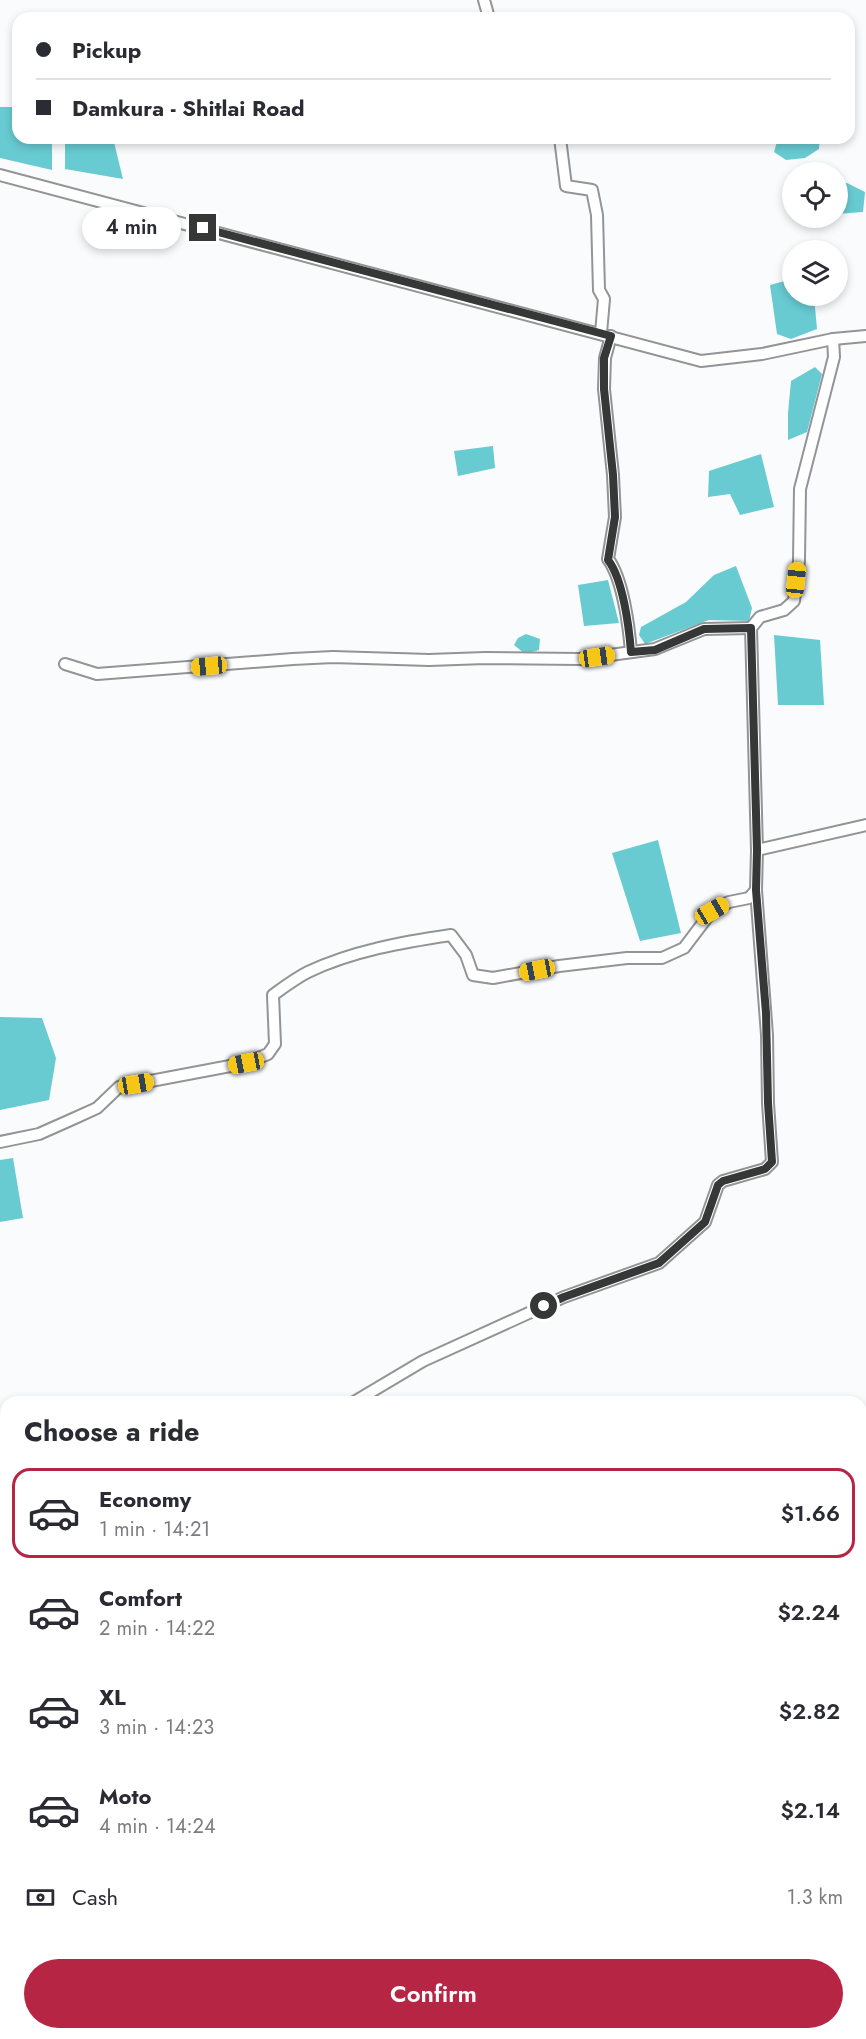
<!DOCTYPE html>
<meta charset="utf-8">
<style>
:root{--surface:#fff;--page:#f2f2f3;--text:#2b2b33;--muted:#7c7c81;--line:#e1e1e2;--accent:#b72544}
body{margin:0;font-family:Jost,sans-serif;background:var(--page);color:var(--text);height:100vh;display:flex;flex-direction:column;font-size:22px;white-space:nowrap}
*{box-sizing:border-box;margin:0}
p{font-size:20px;color:var(--muted)}
.icon{flex:none;width:33px;height:33px;fill:none;stroke:currentColor;stroke-width:2;stroke-linecap:round;stroke-linejoin:round}
.map{position:relative;flex:1;overflow:hidden}
.sheet{position:absolute;left:0px;top:1396px;width:867px;height:644px;display:flex;flex-direction:column;background:var(--surface);border-radius:18px 18px 0 0;box-shadow:0 3px 9px #0003}
.sheet>*{flex:none}
.hud{position:absolute;left:12px;top:12px;width:843px;height:132px;border-radius:18px;box-shadow:0 3px 9px #0003;display:grid;align-content:center;height:132px;padding:0 24px;background:var(--surface)}
.buttons{position:absolute;left:782px;top:162px;display:grid;gap:12px}
.buttons a{display:grid;place-items:center;width:66px;height:66px;border-radius:50%;background:var(--surface);box-shadow:0 3px 9px #0003;font-size:30px}
.end{position:absolute;width:27px;height:27px;margin:-14px;border:8px solid #363737;background:#fff;box-shadow:0 0 0 3px #fff}
.from{border-radius:50%}
.bubble{position:absolute;height:42px;border-radius:21px;background:var(--surface);box-shadow:0 3px 9px #0003;font-size:20px;font-weight:600;line-height:42px;text-align:center}
.car{position:absolute;width:18px;height:36px;margin:-18px -9px;border-radius:8px;box-shadow:0 0 4px 2px #0007;background:linear-gradient(#f5c518 24%,#345 0 40%,#f5c518 0 76%,#345 0 86%,#f5c518 0)}
.hud b{display:flex;align-items:center;gap:21px;height:57px;font-size:22px}
.hud b+b{border-top:2px solid var(--line)}
.hud i{width:15px;height:15px;background:var(--text)}
ul{padding:0;list-style:none}
li{display:flex;align-items:center;gap:18px;height:90px;margin:0 12px 9px;padding:0 12px;border:3px solid transparent;border-radius:18px}
li div{flex:1}
li b{display:block;font-size:22px}
li em{font-style:normal;font-weight:600}
li.active{border-color:var(--accent)}
li>.icon{width:54px;height:54px;stroke-width:1.5}
h2{padding:0 24px;font-size:27px;line-height:72px}
.pay{display:flex;align-items:center;gap:15px;height:66px;padding:0 24px;font-size:22px}
.pay p{margin-inline-start:auto}
.button{display:flex;gap:12px;margin-top:auto;padding:12px 24px}
.button a{flex:1;height:69px;border-radius:36px;background:var(--accent);color:#fff;font-size:24px;font-weight:600;line-height:69px;text-align:center}
.map>svg:first-child{display:block}
.water{fill:#68cbd2}
.lines{fill:none;stroke-linecap:round;stroke-linejoin:round}
.minor-casing{stroke:#939496;stroke-width:14}
.highway-casing{stroke:#939496;stroke-width:20}
.minor{stroke:#fff;stroke-width:10}
.highway{stroke:#fff;stroke-width:16}
.route{stroke:#363737;stroke-width:8}
</style>
<div class="map">
<svg width="866" height="2039" viewBox="0 0 866 2039">
<rect width="100%" height="100%" fill="#fafbfd"/>
<g class="water">
<path d="M0 107H18V138H52V170L0 158Z"/>
<path d="M65 138H113L123 179 65 169Z"/>
<path d="M778 138H820L819 149 805 158 786 160 774 152Z"/>
<path d="M847 183 865 192 863 212 837 214V184Z"/>
<path d="M792 279V296H814L817 329 791 339 777 334 770 285Z"/>
<path d="M815 367 822 374 807 432 788 440V413L791 381Z"/>
<path d="M493 446 495 468 458 476 454 451Z"/>
<path d="M761 454 774 507 740 515 730 494 708 497 709 471Z"/>
<path d="M736 566 752 608 749 621 709 620 645 644 639 635 641 627 686 602 714 575Z"/>
<path d="M608 580 619 623 584 626 578 585Z"/>
<path d="M526 634 540 639 539 650 525 654 514 645 518 638Z"/>
<path d="M774 635 820 640 824 705H778Z"/>
<path d="M658 840 681 933 640 941 612 853Z"/>
<path d="M0 1017 42 1018 56 1058 49 1100 0 1110Z"/>
<path d="M13 1158 23 1218 0 1222V1160Z"/>
</g>
<g class="lines">
<defs>
<g id="minor">
<path d="M484 0 489 18"/>
<path d="M560 138 566 186 592 190 597 215 599 290 604 299 601 333"/>
<path d="M0 175 701 361 762 354 833 339 866 336"/>
<path d="M611 336 605 358 604 389 613 475 615 517 608 559C623 579 629 627 631 652"/>
<path d="M65 664 97 674 293 659 333 657 429 660 485 658 580 659 655 649 704 629 751 628"/>
<path d="M757 850 866 825"/>
<path d="M0 1142 39 1134 75 1118 97 1108 119 1087 246 1063 268 1054 275 1044 273 995C284 987 296 978 308 972 352 951 403 942 451 935L466 955 473 975 493 978 559 966 627 958H662L684 948 712 911 729 902 749 898 756 890 757 850 751 628 760 617 784 610 794 601 799 561 800 489 834 357 833 339"/>
<path d="M354 1402 423 1361 564 1297 659 1263 705 1222 718 1185 723 1181 765 1169 772 1162 768 1103 767 1035 756 890"/>
<path d="M15 2039 25 2034"/>
</g>
<g id="highway">
<path d="M861 1986 866 1985"/>
<path d="M682 2039 699 2034"/>
</g>
</defs>
<use href="#minor" class="minor-casing"/>
<use href="#highway" class="highway-casing"/>
<use href="#minor" class="minor"/>
<use href="#highway" class="highway"/>
</g>
<g class="lines">
<path class="route" d="M203 228 611 336 604 358V389L613 475 615 517 608 560C623 579 629 627 631 652L655 650 704 629 751 628 757 850 756 890 766 1013 768 1103 772 1162 765 1169 723 1181 718 1185 705 1222 659 1263 564 1297 544 1306"/>
</g>
</svg>
<div class="buttons">
<a><svg class="icon" aria-label="locate" viewBox="0 0 24 24"><circle cx="12" cy="12" r="6"/><path d="M12 2v4M12 18v4M2 12h4M18 12h4"/></svg></a>
<a><svg class="icon" aria-label="layers" viewBox="0 0 24 24"><path d="M12 4l9 5-9 5-9-5zM3 14l9 5 9-5"/></svg></a>
</div>
<i class="end from" style="left:544px;top:1306px"></i>
<i class="end" style="left:203px;top:228px"></i>
<div class="bubble" style="left:82px;top:207px;width:99px">4 min</div>
<i class="car" style="left:796px;top:580px;rotate:6deg"></i>
<i class="car" style="left:597px;top:657px;rotate:82deg"></i>
<i class="car" style="left:209px;top:666px;rotate:265deg"></i>
<i class="car" style="left:712px;top:911px;rotate:60deg"></i>
<i class="car" style="left:537px;top:970px;rotate:259deg"></i>
<i class="car" style="left:246px;top:1063px;rotate:259deg"></i>
<i class="car" style="left:136px;top:1084px;rotate:80deg"></i>
<div class="hud">
<b><i class="from"></i>Pickup</b>
<b><i></i>Damkura - Shitlai Road</b>
</div>
<section class="sheet">
<h2>Choose a ride</h2>
<ul>
<li class="active"><svg class="icon" aria-label="car" viewBox="0 0 24 24"><path d="M5 17H2v-5l4-1 3-4h7l3 4 3 1v5h-3M9 17h6M6 11h13"/><circle cx="7" cy="17" r="2"/><circle cx="17" cy="17" r="2"/></svg><div><b>Economy</b><p>1 min · 14:21</p></div><em>$1.66</em></li>
<li><svg class="icon" aria-label="car" viewBox="0 0 24 24"><path d="M5 17H2v-5l4-1 3-4h7l3 4 3 1v5h-3M9 17h6M6 11h13"/><circle cx="7" cy="17" r="2"/><circle cx="17" cy="17" r="2"/></svg><div><b>Comfort</b><p>2 min · 14:22</p></div><em>$2.24</em></li>
<li><svg class="icon" aria-label="car" viewBox="0 0 24 24"><path d="M5 17H2v-5l4-1 3-4h7l3 4 3 1v5h-3M9 17h6M6 11h13"/><circle cx="7" cy="17" r="2"/><circle cx="17" cy="17" r="2"/></svg><div><b>XL</b><p>3 min · 14:23</p></div><em>$2.82</em></li>
<li><svg class="icon" aria-label="car" viewBox="0 0 24 24"><path d="M5 17H2v-5l4-1 3-4h7l3 4 3 1v5h-3M9 17h6M6 11h13"/><circle cx="7" cy="17" r="2"/><circle cx="17" cy="17" r="2"/></svg><div><b>Moto</b><p>4 min · 14:24</p></div><em>$2.14</em></li>
</ul>
<div class="pay"><svg class="icon" aria-label="cash" viewBox="0 0 24 24"><path d="M3 7h18v10H3z"/><circle cx="12" cy="12" r="2"/></svg>Cash<p>1.3 km</p></div>
<div class="button"><a>Confirm</a></div>
</section>
</div>
